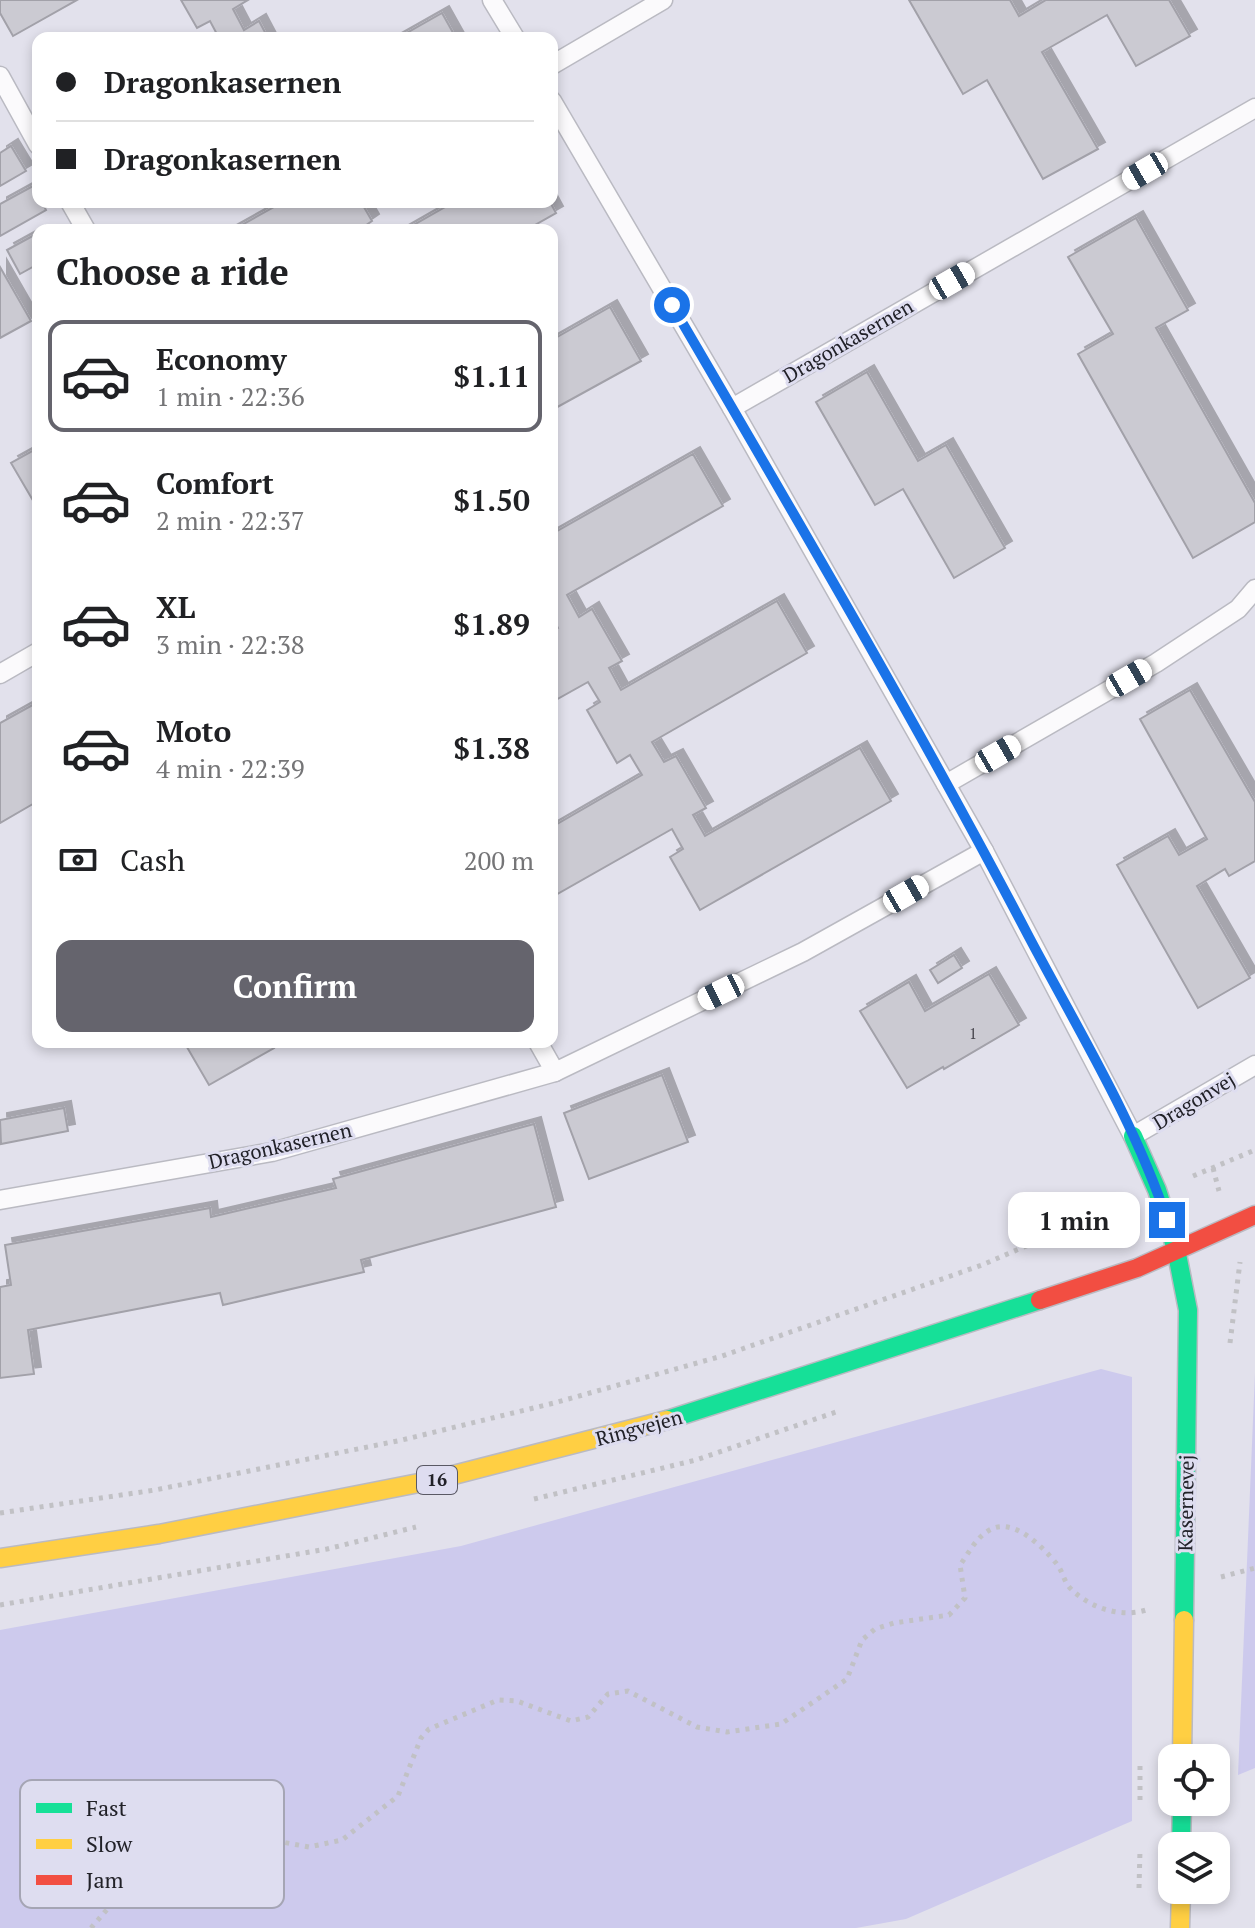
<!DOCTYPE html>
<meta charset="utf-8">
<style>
:root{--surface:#fff;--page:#f6f6f6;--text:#202124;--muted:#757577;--line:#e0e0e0;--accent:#65646d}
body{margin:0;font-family:"PT Serif",serif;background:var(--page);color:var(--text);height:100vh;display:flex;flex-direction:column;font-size:30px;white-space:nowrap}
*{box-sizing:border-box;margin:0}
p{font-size:26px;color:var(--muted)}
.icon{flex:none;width:44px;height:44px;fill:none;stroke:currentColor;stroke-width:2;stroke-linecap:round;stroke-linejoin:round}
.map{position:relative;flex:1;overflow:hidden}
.drawer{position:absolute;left:32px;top:224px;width:526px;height:824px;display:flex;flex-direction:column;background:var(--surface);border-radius:16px;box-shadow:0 4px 12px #0003}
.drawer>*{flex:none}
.banner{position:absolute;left:32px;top:32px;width:526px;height:176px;border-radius:16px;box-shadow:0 4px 12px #0003;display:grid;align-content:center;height:176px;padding:0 24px;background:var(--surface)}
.controls{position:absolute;left:1158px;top:1744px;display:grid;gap:16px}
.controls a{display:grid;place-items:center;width:72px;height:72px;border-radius:16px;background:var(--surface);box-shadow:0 4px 12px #0003;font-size:40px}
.end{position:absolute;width:36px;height:36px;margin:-18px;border:10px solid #1a73e8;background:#fff;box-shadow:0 0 0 4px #fff}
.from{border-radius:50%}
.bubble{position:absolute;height:56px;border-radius:16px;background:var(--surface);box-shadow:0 4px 12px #0003;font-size:26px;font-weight:800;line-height:56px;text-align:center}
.car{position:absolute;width:24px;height:48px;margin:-24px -12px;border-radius:10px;box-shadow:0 0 6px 2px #0007;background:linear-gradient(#fff 24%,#345 0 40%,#fff 0 76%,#345 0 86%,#fff 0)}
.banner b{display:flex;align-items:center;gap:28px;height:76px;font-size:30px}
.banner b+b{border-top:2px solid var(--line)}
.banner i{width:20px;height:20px;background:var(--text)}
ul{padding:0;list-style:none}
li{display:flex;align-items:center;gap:24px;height:112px;margin:0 16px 12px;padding:0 8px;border:4px solid transparent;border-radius:16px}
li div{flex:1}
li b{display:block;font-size:30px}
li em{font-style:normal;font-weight:800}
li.active{border-color:var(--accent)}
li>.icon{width:72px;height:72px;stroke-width:1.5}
h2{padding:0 24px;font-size:36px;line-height:96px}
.pay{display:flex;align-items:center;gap:20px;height:88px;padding:0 24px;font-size:30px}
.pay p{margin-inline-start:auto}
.primary-button{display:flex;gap:16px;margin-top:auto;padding:16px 24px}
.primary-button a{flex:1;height:92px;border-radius:16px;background:var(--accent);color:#fff;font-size:32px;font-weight:800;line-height:92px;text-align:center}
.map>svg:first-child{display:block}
.green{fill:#cdcaed}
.building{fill:#cbcad2;stroke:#a2a1a9;stroke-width:2;filter:url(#shadow)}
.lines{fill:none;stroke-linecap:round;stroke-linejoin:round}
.lane-casing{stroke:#babac2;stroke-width:21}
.fast-casing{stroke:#babac2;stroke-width:21}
.slow-casing{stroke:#babac2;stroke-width:21}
.jam-casing{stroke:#babac2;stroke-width:21}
.path{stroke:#c1c1c5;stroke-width:5;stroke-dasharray:4 6;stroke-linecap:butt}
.lane{stroke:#fbfafc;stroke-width:18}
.fast{stroke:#16e098;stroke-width:18}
.slow{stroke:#ffcf43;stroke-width:18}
.jam{stroke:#f24e42;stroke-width:18}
.route{stroke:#1a73e8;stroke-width:10}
.labels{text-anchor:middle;stroke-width:6;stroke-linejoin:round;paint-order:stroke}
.number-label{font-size:16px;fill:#4c4b52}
.shield{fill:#deddf0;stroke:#5a5964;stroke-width:2}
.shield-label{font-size:18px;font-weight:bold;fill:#212128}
.street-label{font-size:20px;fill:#212128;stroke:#deddf0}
.key{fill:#deddf0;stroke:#a5a5b4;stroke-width:2}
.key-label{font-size:22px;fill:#212128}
</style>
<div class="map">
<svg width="1255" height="1928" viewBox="0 0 1255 1928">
<defs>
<filter id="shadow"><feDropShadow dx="7" dy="-7" stdDeviation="0" flood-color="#0004"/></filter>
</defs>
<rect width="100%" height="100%" fill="#e2e1ec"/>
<g class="green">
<path d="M1101 1369 1132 1377V1821L906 1919 856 1928H0V1630L461 1546Z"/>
<path d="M1255 1373V1768L1238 1775Z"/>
</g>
<g class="building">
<path d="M0 0H77L13 36 0 13Z"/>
<path d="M181 0H248L233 9 244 30 259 21 268 38H219L210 21 197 28Z"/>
<path d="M909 0H1010L1019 16 1046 0H1169L1190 36 1136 66 1107 15 1042 52 1098 149 1043 179 987 80 963 94Z"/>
<path d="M442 13 456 38H398Z"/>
<path d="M11 146 26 171 0 186V153Z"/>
<path d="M33 186 38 202H42L46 210 0 236V204Z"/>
<path d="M283 202H361L372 221 359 230H233Z"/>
<path d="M454 202H550L556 213 526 230H405Z"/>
<path d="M1136 218 1188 310 1156 328 1255 503V522L1193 558 1078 354 1113 334 1068 257Z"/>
<path d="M38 233V264L20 274 7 250Z"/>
<path d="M0 267 31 321 0 338Z"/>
<path d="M610 307 641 361 552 410V340Z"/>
<path d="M867 372 918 461 946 445 1005 548 954 578 903 489 875 505 816 402Z"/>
<path d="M38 448V509L11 463Z"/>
<path d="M693 454 723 506 567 595 579 617 592 609 622 661 609 668 621 690 777 601 807 653 652 742 664 762 676 756 706 808 693 815 705 836 860 748 891 801 700 910 670 857 683 849 672 829 552 897V827L642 775 630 755 617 763 587 710 600 702 588 682 552 702V632L558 628 552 617V534Z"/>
<path d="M1190 690 1255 802V861L1229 876 1225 869 1197 886 1250 978 1198 1008 1117 865 1168 836 1179 855 1207 839 1140 719Z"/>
<path d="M38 702V801L0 823V723Z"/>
<path d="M954 955 962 968 938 983 930 970Z"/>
<path d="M989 974 1019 1025 944 1069 943 1067 907 1088 860 1011 909 982 925 1011Z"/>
<path d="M184 1042H271L274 1048 209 1085Z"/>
<path d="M662 1075 688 1142 589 1179 564 1113Z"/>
<path d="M64 1108 68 1131 1 1144 0 1120Z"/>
<path d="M534 1124 556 1207 361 1260 364 1272 223 1305 220 1293 28 1330 34 1374 0 1378V1287L11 1285 5 1245 210 1208 211 1217 336 1188 333 1179Z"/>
</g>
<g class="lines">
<defs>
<g id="lane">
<path d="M492 0 515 38"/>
<path d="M552 65 663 0"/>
<path d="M0 76 38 145"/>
<path d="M552 101 732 408 984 851 1133 1136 1255 1065"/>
<path d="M70 202 86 230"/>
<path d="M732 408 1255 108"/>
<path d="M0 674 38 652"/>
<path d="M946 784 1156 663 1238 609 1255 589"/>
<path d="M538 1042 555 1072"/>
<path d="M0 1200 272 1152 555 1072 803 952 984 851"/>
</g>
<g id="fast">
<path d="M1133 1136 1157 1190 1176 1249 1188 1310 1184 1620"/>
<path d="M667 1420 1040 1300"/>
<path d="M1181 1846 1182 1802"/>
</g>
<g id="slow">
<path d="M0 1558 159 1534 434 1480 667 1420"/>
<path d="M1182 1758 1184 1620"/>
<path d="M1180 1928 1181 1890"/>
</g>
<path id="jam" d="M1040 1300 1137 1268 1255 1215"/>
</defs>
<use href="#lane" class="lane-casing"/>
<use href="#fast" class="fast-casing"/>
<use href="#slow" class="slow-casing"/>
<use href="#jam" class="jam-casing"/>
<g class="path">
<path d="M1213 1168 1219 1191"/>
<path d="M1193 1176 1255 1150"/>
<path d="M1230 1343 1240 1262"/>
<path d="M534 1499 696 1460 839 1411"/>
<path d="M0 1513 155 1490 402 1440 554 1403 722 1356 982 1265 1121 1205"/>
<path d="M1221 1577 1255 1568"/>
<path d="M0 1605 327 1549 416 1527"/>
<path d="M1140 1800V1762"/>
<path d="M1139 1888 1140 1850"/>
<path d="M91 1928 122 1892 129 1855 135 1841 179 1820 217 1818 271 1840 309 1847 342 1840 398 1796 421 1738 429 1729 498 1700 517 1701 571 1721 588 1717 608 1694 628 1691 697 1727 727 1732 781 1724 847 1679 862 1640 875 1629 894 1623 949 1615 965 1598 960 1565C968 1554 976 1538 988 1531 1011 1515 1042 1546 1056 1563 1063 1571 1063 1581 1071 1589 1090 1608 1121 1618 1146 1610"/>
</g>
<use href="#lane" class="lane"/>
<use href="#fast" class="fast"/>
<use href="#slow" class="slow"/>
<use href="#jam" class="jam"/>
</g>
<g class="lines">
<path class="route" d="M672 305C794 514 917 723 1029 937 1077 1028 1135 1122 1167 1220"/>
</g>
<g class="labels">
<g class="number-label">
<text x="973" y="1039">1</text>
</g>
<rect class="shield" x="417" y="1466" width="40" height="28" rx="6"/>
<g class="shield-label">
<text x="437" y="1486">16</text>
</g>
<g class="street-label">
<text transform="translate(848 341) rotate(-30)" y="7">Dragonkasernen</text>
<text transform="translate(1194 1101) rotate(-31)" y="7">Dragonvej</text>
<text transform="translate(280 1146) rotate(-13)" y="7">Dragonkasernen</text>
<text transform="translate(639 1428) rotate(-15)" y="7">Ringvejen</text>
<text transform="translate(1186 1503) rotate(-89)" y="7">Kasernevej</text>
</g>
</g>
<rect x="20" y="1780" width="264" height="128" rx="12" class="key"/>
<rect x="36" y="1803" width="36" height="10" fill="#16e098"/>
<rect x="36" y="1839" width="36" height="10" fill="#ffcf43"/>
<rect x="36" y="1875" width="36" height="10" fill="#f24e42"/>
<g class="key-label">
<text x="86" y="1816">Fast</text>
<text x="86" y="1852">Slow</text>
<text x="86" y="1888">Jam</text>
</g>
</svg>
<div class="controls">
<a><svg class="icon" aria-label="locate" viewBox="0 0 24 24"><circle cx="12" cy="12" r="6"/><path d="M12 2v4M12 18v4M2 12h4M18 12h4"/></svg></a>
<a><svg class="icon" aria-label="layers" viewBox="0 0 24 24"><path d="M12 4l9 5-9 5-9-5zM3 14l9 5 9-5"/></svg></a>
</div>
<i class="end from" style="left:672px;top:305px"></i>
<i class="end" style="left:1167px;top:1220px"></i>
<div class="bubble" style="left:1008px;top:1192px;width:132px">1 min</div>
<i class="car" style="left:1145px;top:171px;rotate:240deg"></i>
<i class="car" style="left:952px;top:281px;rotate:60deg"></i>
<i class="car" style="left:1129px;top:678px;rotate:60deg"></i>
<i class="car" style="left:998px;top:754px;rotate:60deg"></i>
<i class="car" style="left:906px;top:894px;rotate:60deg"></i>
<i class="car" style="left:721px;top:992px;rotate:244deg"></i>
<div class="banner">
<b><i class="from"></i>Dragonkasernen</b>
<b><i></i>Dragonkasernen</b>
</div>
<section class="drawer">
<h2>Choose a ride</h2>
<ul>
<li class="active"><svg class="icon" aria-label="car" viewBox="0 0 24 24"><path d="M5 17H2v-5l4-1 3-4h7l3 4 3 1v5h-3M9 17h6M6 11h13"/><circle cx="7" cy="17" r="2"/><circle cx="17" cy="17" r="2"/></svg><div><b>Economy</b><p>1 min · 22:36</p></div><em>$1.11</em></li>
<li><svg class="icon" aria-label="car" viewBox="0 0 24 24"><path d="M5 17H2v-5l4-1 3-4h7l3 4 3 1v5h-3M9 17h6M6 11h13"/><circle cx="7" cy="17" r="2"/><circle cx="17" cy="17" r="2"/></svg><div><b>Comfort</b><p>2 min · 22:37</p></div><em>$1.50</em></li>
<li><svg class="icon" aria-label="car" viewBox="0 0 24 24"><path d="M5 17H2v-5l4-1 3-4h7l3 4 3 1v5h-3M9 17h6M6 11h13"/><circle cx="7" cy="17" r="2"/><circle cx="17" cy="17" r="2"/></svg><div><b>XL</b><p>3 min · 22:38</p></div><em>$1.89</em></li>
<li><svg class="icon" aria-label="car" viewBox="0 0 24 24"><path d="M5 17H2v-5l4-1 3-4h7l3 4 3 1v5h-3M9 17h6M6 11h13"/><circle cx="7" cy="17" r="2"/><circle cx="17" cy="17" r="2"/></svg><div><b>Moto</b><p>4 min · 22:39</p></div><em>$1.38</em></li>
</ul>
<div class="pay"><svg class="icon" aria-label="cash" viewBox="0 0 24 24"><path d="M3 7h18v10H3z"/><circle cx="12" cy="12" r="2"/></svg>Cash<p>200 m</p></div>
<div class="primary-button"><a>Confirm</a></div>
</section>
</div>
